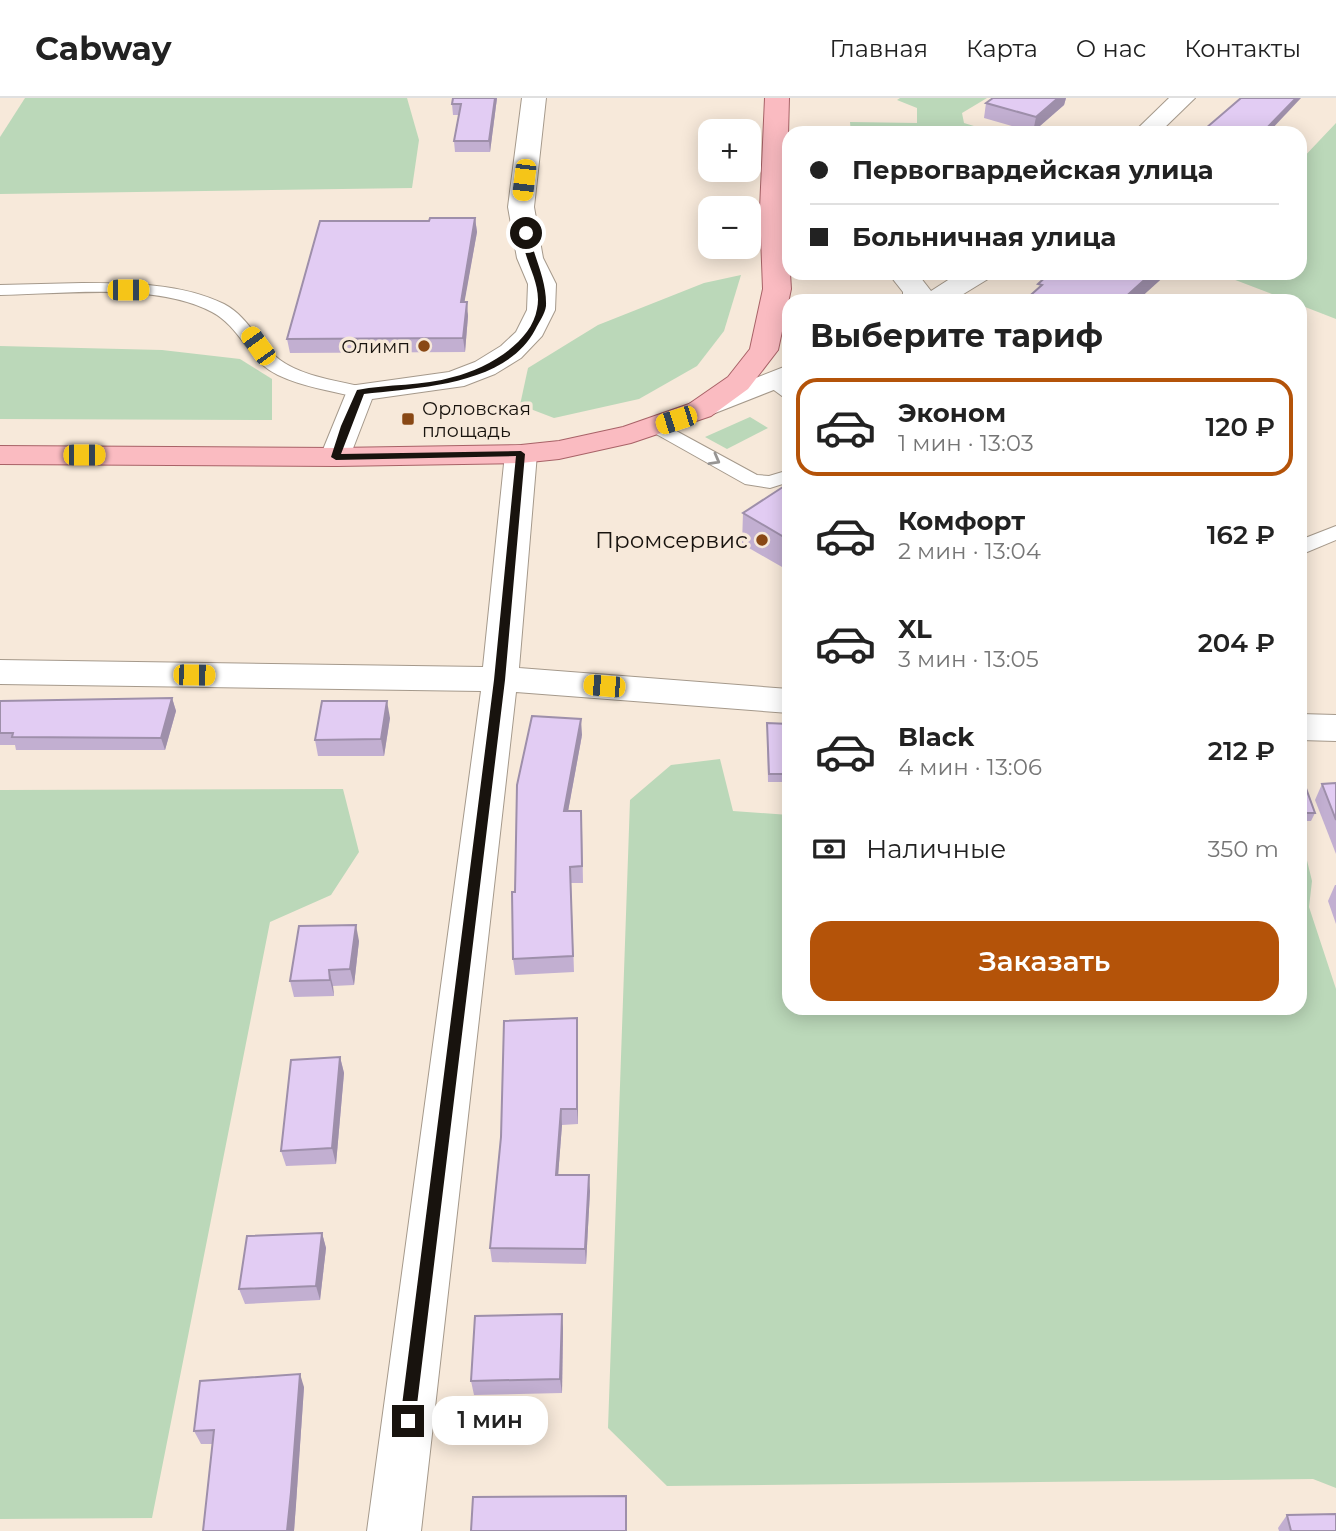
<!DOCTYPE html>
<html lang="ru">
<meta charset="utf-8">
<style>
:root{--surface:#fff;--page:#f6f6f6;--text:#222;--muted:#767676;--line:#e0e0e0;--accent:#b45309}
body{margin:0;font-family:Montserrat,sans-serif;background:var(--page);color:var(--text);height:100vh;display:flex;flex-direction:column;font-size:26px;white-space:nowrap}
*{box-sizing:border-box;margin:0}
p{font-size:23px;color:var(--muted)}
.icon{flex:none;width:38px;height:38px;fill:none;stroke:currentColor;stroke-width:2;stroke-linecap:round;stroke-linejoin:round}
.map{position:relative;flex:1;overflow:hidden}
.sheet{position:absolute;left:782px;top:196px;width:525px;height:721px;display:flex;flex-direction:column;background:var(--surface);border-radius:21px;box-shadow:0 4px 18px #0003}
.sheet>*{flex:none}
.banner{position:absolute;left:782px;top:28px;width:525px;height:154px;border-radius:21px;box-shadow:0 4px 18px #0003;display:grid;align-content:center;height:154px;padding:0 28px;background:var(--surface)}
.tools{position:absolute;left:698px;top:21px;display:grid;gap:14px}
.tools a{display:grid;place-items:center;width:63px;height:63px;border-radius:14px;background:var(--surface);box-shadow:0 4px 18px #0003;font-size:35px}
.end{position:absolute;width:32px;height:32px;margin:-16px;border:9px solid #18130e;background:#fff;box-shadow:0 0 0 4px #fff}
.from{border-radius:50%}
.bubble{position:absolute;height:49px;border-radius:21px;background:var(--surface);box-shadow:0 4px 18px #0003;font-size:23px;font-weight:600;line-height:49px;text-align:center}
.car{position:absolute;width:21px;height:42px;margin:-21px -10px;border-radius:9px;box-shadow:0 0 5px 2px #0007;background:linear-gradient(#f5c518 24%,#345 0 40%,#f5c518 0 76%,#345 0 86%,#f5c518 0)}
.banner b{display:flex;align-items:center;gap:24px;height:66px;font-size:26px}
.banner b+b{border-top:2px solid var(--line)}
.banner i{width:18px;height:18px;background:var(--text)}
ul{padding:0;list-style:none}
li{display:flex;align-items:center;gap:21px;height:98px;margin:0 14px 10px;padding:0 14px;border:4px solid transparent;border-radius:21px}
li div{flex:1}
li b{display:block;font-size:26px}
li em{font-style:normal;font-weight:600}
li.selected{border-color:var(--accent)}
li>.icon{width:63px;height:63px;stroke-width:1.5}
h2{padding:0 28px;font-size:32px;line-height:84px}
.pay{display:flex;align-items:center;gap:18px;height:77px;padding:0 28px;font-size:26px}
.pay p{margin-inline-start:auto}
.action{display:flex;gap:14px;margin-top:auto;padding:14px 28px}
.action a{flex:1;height:80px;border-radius:21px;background:var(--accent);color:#fff;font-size:28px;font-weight:600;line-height:80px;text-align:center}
header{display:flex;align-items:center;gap:42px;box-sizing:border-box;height:98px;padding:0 35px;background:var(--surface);border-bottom:2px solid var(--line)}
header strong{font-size:33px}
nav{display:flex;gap:38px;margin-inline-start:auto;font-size:24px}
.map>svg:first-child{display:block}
.green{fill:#bbd8b9}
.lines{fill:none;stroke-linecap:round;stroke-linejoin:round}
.lane-casing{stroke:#a5998b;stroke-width:2}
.street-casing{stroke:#a5998b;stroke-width:2}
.secondary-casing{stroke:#a5998b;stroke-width:2}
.primary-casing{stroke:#a86267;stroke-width:2}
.lane{fill:#fff;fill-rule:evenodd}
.street{fill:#fff;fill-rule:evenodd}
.secondary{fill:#fff;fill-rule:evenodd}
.primary{fill:#fabbc1;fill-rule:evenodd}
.wall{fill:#c2afd1}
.shaded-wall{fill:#9e8faa}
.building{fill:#e2ccf3;stroke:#9e8faa;stroke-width:2}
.oneway{stroke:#979593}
.route{fill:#18130e}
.poi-dot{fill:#894815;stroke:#f7e9da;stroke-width:2.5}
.labels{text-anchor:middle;stroke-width:7;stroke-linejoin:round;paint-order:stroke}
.far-poi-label{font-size:19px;fill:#18130e;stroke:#f7e9da;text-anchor:end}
.poi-label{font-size:23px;fill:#18130e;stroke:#f7e9da;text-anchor:end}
</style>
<header>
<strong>Cabway</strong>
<nav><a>Главная</a><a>Карта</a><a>О нас</a><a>Контакты</a></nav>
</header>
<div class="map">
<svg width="1336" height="1433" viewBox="0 0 1336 1433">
<rect width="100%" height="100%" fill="#f7e9da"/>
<g class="green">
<path d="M25 0H407L419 42 412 90 0 96V39Z"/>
<path d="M900 0H987L962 15 964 25 997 35H851L850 24 917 25V10L897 2Z"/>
<path d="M1336 25V221L1300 207V203H1290L1217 175H1300V63Z"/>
<path d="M741 177 724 233 697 268 639 301 554 320 520 307 528 270 598 227 704 185Z"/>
<path d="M0 248 162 252 240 261 272 281V322L0 321Z"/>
<path d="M750 319 768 330 727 351 705 339Z"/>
<path d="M720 661 733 713 789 717V910H1300V750H1304L1312 783 1309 809 1336 891V1390L1313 1381 667 1388 608 1330 630 702 671 667Z"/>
<path d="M343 691 359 754 331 797 270 824 152 1420 0 1421V692Z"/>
</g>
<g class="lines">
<defs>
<g id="lane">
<path d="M82 185C129 185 181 185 224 206 249 219 258 246 280 262 303 279 340 283 367 290L369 294 360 300C333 293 284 286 264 268 245 251 235 226 212 214 155 184 63 196 0 197V187Z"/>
<path d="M772 278 789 286V300L782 298 763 284Z"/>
<path d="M656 322 757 377 769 378 789 372V384L770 390 745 386 649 332 646 328 649 324Z"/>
<path d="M1336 428V442L1300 457V442Z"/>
</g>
<g id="street">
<path d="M522 0H546L534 109 543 160 556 186 555 212 542 238 521 260 495 276 464 288 372 301 347 366 336 368 325 366 320 359 349 288 449 274 475 264 501 248 516 234 527 212 528 186 517 160 508 109Z"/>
<path d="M521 347 532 349 537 356 519 570 789 591V615L516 594 421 1433H367L481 593 0 586V562L483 569 505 356 510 349Z"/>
<path d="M1300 616 1336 617V643L1300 642Z"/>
</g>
<g id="secondary">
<path d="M1169 0H1195L1159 35H1133Z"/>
<path d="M888 175H917L931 193 959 175H992L988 181 952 203H903V194Z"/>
<path d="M789 267V286L700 321 689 318 685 312 689 306Z"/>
</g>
<path id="primary" d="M765 0H789L786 111 791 191 778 252 748 291 711 318 631 345 559 361 521 365 336 368 0 366V348L336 350 521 347 559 343 623 329 689 306 728 279 750 251 763 191 760 111Z"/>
</defs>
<use href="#lane" class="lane-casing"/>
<use href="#street" class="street-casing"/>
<use href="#secondary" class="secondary-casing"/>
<use href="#primary" class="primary-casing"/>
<use href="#lane" class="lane"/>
<use href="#street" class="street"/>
<use href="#secondary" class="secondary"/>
<use href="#primary" class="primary"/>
</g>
<g class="wall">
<path d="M453 0H497L490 54H455L454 43 459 17H453L452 6Z"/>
<path d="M993 0H1066L1064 7 1033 34 984 20 986 5Z"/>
<path d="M1206 30 1268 35H1204Z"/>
<path d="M475 120 477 134 464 204 468 218 465 254 290 255 287 241 429 123Z"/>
<path d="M789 385V473L742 446 743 415Z"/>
<path d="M172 600 176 613 165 652H16L15 647H0V603Z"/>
<path d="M390 620 384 658H318L315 642Z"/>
<path d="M767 625 789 626V684H768Z"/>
<path d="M582 637 568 713H581L582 729 583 785H571L574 874 515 877 513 861 515 794Z"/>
<path d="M1300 682 1315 715 1311 723H1300Z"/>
<path d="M1336 685V756L1315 702 1322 686Z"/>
<path d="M1335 787H1336V826L1328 803Z"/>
<path d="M359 843 354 887 333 888 334 898 294 899 290 883Z"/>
<path d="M578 936V1026L562 1027 558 1077 590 1093 586 1166 492 1164 490 1150Z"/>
<path d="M340 959 344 975 336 1066 286 1068 281 1053Z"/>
<path d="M322 1135 326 1150 320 1202 245 1206 239 1191Z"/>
<path d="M563 1230 562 1295 474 1297 471 1283Z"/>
<path d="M304 1289 294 1433H203L213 1346H201L194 1333Z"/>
<path d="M1287 1417 1336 1433H1279L1278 1430Z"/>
</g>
<g class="shaded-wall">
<path d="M495 0H497L490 54 489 43Z"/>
<path d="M1058 0H1066L1064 7 1033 34 1036 19Z"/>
<path d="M1296 0H1301L1268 35H1262Z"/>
<path d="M475 120 477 134 462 218 461 204Z"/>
<path d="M1152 175H1168L1137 203H1121Z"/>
<path d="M467 204 468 218 465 254 463 240Z"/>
<path d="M172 600 176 613 165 652 161 640Z"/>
<path d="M387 603 390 620 384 658 381 641Z"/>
<path d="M581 621 582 637 565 730 564 713Z"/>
<path d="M356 827 359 843 354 887 350 871Z"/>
<path d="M329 872 333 888 334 898 330 882Z"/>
<path d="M577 920 578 936V1026L577 1011Z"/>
<path d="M340 959 344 975 336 1066 332 1050Z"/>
<path d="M561 1011 562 1027 557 1092 556 1077Z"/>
<path d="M589 1077 590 1093 586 1166 585 1151Z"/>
<path d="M322 1135 326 1150 320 1202 316 1188Z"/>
<path d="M562 1216 563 1230 562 1295 560 1281Z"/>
<path d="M300 1276 304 1289 296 1407 294 1433H287Z"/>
</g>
<g class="building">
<path d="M453 0H495L489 43H454L461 6H452Z"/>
<path d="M993 0H1058L1036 19 986 5Z"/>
<path d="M1241 0H1296L1262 35H1221L1206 30Z"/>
<path d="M430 120H475L461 204H467L463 240 287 241 320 123H429Z"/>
<path d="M1050 175H1152L1121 203H1024L1042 187 1038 186Z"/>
<path d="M789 385V442L743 415Z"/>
<path d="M172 600 161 640 12 639 13 635H0V603Z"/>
<path d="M322 603H387L381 641 315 642Z"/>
<path d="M532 618 581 621 564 713H581L582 768 570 769 573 858 513 861 512 794H515L517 687Z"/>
<path d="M767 625 789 626V676H769Z"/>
<path d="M1300 682H1303L1315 715H1300Z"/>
<path d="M1336 685V722L1322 686Z"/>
<path d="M356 827 350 871 329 872 330 882 290 883 299 828Z"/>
<path d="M577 920V1011H561L556 1077H589L585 1151 490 1150 501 1039 504 923Z"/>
<path d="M340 959 332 1050 281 1053 291 962Z"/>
<path d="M322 1135 316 1188 239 1191 247 1138Z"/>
<path d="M562 1216 560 1281 471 1283 475 1218Z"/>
<path d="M300 1276 291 1394 287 1433H203L214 1332 194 1333 200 1283Z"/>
<path d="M626 1398V1433H471L473 1399Z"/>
<path d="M1336 1416V1433H1291L1287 1417Z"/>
</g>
<defs><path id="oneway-chevron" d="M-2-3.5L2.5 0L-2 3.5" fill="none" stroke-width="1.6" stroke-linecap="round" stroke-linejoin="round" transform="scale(1.75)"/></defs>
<use class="oneway" href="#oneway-chevron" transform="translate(715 362) rotate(29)"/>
<path class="route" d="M523 133 529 135C534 160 547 182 546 208 545 216 539 224 535 232 505 288 418 289 364 296L341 356 521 353 525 356 505 582 415 1323 413 1328 408 1330 403 1328 400 1323 494 582 516 358 336 362 331 359 341 328 357 292C388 286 423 288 453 279 485 271 531 246 537 211 543 183 520 160 523 133Z"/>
<g class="poi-dot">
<circle cx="424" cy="248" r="7"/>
<rect x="401" y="314" width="14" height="14" rx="3.5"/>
<circle cx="762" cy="442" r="7"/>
</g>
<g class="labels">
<g class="far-poi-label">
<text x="410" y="255">Олимп</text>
<text x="422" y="317" text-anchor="start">Орловская<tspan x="422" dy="22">площадь</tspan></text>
</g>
<g class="poi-label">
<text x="748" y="450">Промсервис</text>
</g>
</g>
</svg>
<div class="tools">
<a>+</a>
<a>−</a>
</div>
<i class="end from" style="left:526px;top:135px"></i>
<i class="end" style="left:408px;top:1323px"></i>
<div class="bubble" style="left:432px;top:1298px;width:116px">1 мин</div>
<i class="car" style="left:524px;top:82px;rotate:187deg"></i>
<i class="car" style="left:128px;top:192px;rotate:90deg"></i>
<i class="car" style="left:258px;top:248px;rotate:324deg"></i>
<i class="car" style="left:676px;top:322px;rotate:252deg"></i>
<i class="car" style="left:84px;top:357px;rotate:90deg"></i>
<i class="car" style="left:194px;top:577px;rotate:91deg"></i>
<i class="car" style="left:604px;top:588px;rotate:275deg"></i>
<div class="banner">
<b><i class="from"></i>Первогвардейская улица</b>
<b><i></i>Больничная улица</b>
</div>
<section class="sheet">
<h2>Выберите тариф</h2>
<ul>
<li class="selected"><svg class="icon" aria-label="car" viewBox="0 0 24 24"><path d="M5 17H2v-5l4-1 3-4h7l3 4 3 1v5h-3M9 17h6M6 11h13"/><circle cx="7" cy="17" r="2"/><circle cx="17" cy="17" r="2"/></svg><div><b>Эконом</b><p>1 мин · 13:03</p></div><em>120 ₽</em></li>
<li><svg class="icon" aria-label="car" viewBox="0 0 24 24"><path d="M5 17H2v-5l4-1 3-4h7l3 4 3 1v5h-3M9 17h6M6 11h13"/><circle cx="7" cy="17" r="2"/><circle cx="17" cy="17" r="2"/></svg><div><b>Комфорт</b><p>2 мин · 13:04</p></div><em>162 ₽</em></li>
<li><svg class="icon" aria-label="car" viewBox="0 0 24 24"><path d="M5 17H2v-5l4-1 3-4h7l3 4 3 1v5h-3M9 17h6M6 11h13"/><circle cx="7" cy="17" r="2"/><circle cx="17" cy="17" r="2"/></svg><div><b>XL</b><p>3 мин · 13:05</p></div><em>204 ₽</em></li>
<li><svg class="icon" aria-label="car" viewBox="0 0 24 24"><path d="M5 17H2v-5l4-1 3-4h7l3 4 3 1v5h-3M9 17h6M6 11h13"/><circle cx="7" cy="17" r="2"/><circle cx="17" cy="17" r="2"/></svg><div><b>Black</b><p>4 мин · 13:06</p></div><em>212 ₽</em></li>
</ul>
<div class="pay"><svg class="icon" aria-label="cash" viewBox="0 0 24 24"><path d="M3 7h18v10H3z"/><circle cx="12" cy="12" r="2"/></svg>Наличные<p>350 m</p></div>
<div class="action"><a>Заказать</a></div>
</section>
</div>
